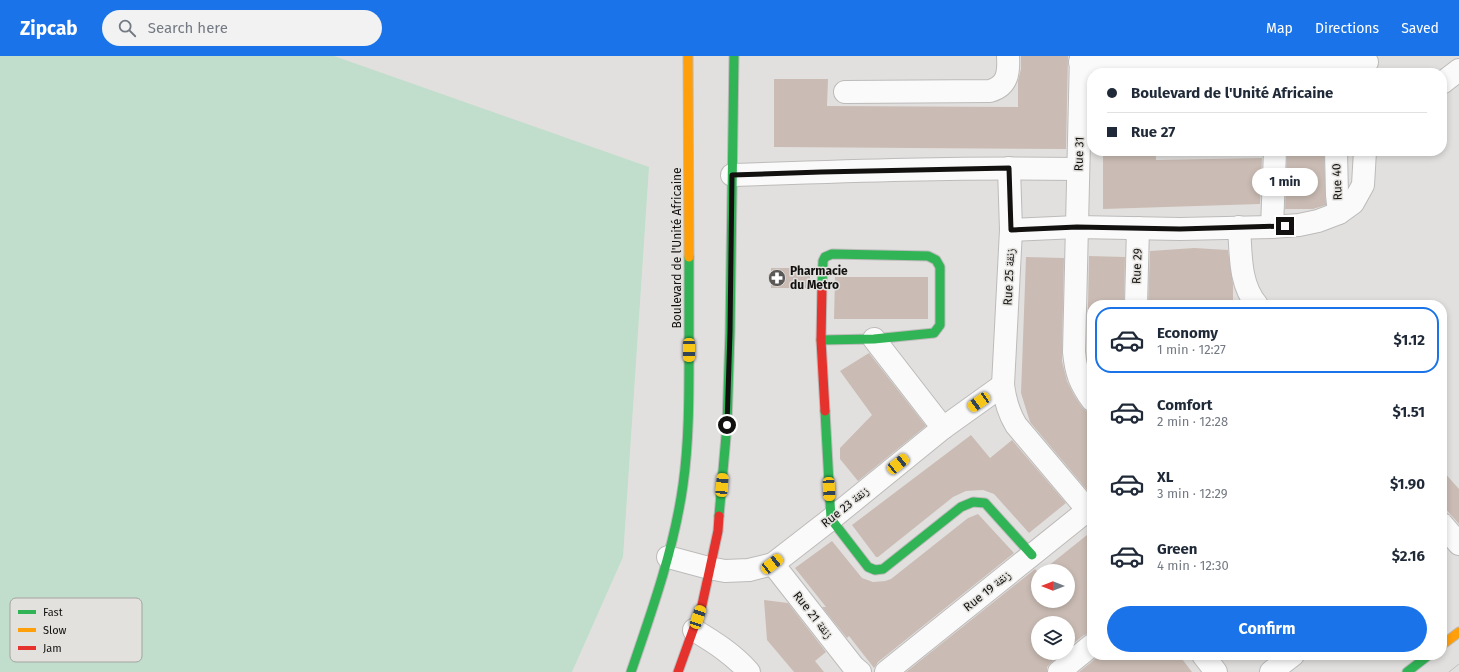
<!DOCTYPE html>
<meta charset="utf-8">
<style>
:root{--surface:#fff;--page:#f2f2f3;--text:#1f2937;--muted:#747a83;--line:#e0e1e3;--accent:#1a73e8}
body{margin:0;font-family:"Fira Sans","Noto Naskh Arabic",sans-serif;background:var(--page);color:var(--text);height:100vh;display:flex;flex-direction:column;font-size:15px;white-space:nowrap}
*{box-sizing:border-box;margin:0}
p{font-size:13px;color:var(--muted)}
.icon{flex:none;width:22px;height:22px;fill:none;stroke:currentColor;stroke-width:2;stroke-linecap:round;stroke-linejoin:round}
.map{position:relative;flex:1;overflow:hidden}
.details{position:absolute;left:1087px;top:244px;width:360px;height:360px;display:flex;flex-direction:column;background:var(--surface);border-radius:16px;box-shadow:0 2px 6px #0003}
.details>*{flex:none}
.guide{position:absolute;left:1087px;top:12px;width:360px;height:88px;border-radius:16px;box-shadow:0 2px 6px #0003;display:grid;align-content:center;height:88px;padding:0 20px;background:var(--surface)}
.needle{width:26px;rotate:270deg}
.controls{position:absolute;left:1031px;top:508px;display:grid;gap:8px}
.controls a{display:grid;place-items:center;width:44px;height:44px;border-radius:50%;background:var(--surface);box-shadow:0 2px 6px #0003;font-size:20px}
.end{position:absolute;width:18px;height:18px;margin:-9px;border:5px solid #121110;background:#fff;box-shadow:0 0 0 2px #fff}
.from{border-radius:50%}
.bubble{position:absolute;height:28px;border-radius:14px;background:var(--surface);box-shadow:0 2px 6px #0003;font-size:13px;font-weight:700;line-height:28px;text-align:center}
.car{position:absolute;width:12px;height:24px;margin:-12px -6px;border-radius:5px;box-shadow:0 0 3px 1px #0007;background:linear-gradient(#f5c518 24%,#345 0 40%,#f5c518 0 76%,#345 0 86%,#f5c518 0)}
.guide b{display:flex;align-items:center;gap:14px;height:38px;font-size:15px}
.guide b+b{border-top:1px solid var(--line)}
.guide i{width:10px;height:10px;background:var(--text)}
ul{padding:7px 0 0;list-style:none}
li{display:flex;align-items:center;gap:12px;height:66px;margin:0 8px 6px;padding:0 12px;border:2px solid transparent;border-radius:16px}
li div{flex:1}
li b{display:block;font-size:15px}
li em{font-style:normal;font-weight:700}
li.active{border-color:var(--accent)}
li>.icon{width:36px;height:36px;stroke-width:1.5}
.cta{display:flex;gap:8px;margin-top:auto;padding:8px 20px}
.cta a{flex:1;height:46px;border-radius:24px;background:var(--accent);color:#fff;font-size:16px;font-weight:700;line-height:46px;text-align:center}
header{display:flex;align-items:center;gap:24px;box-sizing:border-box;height:56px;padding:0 20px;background:var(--accent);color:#fff}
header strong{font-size:19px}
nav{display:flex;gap:22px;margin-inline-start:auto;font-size:14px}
.search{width:280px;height:36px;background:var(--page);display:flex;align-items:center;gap:10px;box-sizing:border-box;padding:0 14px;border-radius:22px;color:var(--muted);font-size:15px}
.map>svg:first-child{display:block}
.green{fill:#c0decb}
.building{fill:#cabcb4}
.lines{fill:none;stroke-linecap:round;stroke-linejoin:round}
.street-casing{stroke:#bcbbba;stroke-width:24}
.fast-casing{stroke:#bcbbba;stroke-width:11}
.slow-casing{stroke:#bcbbba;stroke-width:11}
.jam-casing{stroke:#bcbbba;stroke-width:11}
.street{stroke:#fbfafa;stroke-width:22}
.fast{stroke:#30b455;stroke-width:9}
.slow{stroke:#ff9f0a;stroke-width:9}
.jam{stroke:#e5322d;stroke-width:9}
.tram{stroke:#c0bfbf;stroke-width:1}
.route{stroke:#121110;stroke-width:5}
.labels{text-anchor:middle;stroke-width:3;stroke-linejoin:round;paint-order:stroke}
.street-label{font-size:12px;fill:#121110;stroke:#e3e1dd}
.poi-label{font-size:12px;font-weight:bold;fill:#121110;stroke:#e3e1dd;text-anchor:start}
.key{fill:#e3e1dd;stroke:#a4a3a0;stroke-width:1}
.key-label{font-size:11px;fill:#121110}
</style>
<header>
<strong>Zipcab</strong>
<div class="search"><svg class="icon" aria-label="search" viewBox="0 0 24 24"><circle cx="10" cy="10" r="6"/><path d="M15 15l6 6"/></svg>Search here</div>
<nav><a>Map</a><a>Directions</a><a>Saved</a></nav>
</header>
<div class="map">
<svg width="1459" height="616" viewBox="0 0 1459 616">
<rect width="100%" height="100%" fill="#e2e0de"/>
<path class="green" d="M0 0H334L649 111 623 501 572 616H0Z"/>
<g class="building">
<path d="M1021 0H1068L1066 93 774 91V23H828L827 50 1018 51V25L1021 13Z"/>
<path d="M1103 95H1156V104L1262 102 1260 148 1103 153Z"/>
<path d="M1287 95H1324L1326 149 1313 153H1285Z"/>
<path d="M1194 192 1228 194 1233 228V249H1148L1150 195Z"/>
<path d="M1089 200 1125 201 1124 249H1092V320L1087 295Z"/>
<path d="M1026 201 1064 202 1062 296V305L1067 325 1074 339 1082 351 1086 355 1092 356V440L1030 366 1021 337Z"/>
<rect x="771" y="212" width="39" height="20"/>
<path d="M835 221H928V263H834Z"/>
<path d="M869 297 926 370 858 425 840 403V392L872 359 840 315Z"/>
<path d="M971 379 990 402 1012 384 1066 447 1029 477 994 438 983 434 966 435 953 441 878 501H876L852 469Z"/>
<path d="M1442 414 1459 433V468L1442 449Z"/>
<path d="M978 458 1014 497 878 606 874 612 849 580 847 582 822 551H826L795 512 832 485 862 522 873 526 885 525 891 523 968 462Z"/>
<path d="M1092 475V577L1084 579 1068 592V567H1038V597H1062L1051 607 1047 611V616H906L1035 513 1038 516V545H1068V515H1042Z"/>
<path d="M764 544 788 547 826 596 815 605 824 616H794L767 584Z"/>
<path d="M1100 599H1179L1192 616H1079Z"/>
</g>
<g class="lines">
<defs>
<g id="street">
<path d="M1081 0 1074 296C1076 317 1080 327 1092 344"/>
<path d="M1080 6 1158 3 1367 6"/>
<path d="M1442 27 1459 14"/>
<path d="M845 36 990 35C1008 30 1009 16 1008 0"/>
<path d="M1336 95 1337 139 1339 157"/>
<path d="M1009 112 1011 174 1003 329C1005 344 1008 356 1016 369L1092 459"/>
<path d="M732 119C848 115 963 111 1078 113"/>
<path d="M1239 171C1241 197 1239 228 1257 249"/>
<path d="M1272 171 1275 95"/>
<path d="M1011 174 1077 171 1180 173 1272 171 1299 169 1318 165 1339 157 1353 147 1363 129 1365 95"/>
<path d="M1136 249 1138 172"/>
<path d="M874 283 943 372"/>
<path d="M1442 468 1459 488"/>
<path d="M668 501 709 512 725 515 749 514 773 508 831 463 943 372 1003 329"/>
<path d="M773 508 853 610 860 616"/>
<path d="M694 574C714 586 733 598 749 616"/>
<path d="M1203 599 1216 616"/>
<path d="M886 616 1088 454"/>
<path d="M1059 616 1092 589"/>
<path d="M1271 616 1293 599"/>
</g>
<g id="fast">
<path d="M821 284 874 283 934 277 940 269V211L936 204 928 200 832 198 825 201 823 205 822 230"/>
<path d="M825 355 831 463 868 511 875 514 883 513 961 451 973 446 985 447 1032 499"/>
<path d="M719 460 727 369 730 276 734 0"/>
<path d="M631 616C652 555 674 493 683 429 689 386 689 342 689 298 689 266 689 234 689 201"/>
<path d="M1407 616 1429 599"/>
</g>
<g id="slow">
<path d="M688 0 689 201"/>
<path d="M1442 589 1459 576"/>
</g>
<g id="jam">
<path d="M822 230 821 284 825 355"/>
<path d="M678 616 702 549 718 475 719 460"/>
</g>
</defs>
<use href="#street" class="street-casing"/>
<use href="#fast" class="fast-casing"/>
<use href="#slow" class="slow-casing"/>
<use href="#jam" class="jam-casing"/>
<use href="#street" class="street"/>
<use href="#fast" class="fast"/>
<use href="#slow" class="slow"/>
<use href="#jam" class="jam"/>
<path class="tram" d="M1449 616 1459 608"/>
</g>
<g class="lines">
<path class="route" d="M727 369 730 276 732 119 821 116 1009 112 1011 174 1077 171 1180 173 1285 170"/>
</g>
<defs>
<symbol id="pharmacy-disc" viewBox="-11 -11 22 22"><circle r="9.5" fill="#5b5958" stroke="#e3e1dd"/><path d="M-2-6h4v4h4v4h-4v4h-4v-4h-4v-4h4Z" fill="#fff"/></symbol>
</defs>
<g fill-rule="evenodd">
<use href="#pharmacy-disc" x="767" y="212" width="20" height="20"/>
</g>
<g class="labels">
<g class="street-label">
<text transform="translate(1079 98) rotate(-88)" y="4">Rue 31</text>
<text transform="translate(1337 126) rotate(-92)" y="4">Rue 40</text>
<text transform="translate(677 192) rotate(-90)" y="4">Boulevard de l'Unité Africaine</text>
<text transform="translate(1137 210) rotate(-88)" y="4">Rue 29</text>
<text transform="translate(1009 221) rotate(-87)" y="4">Rue 25 زنقة</text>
<text transform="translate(845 451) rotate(-39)" y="4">Rue 23 زنقة</text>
<text transform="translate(987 535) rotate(-39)" y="4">Rue 19 زنقة</text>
<text transform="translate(813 559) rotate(52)" y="4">Rue 21 زنقة</text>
</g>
<g class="poi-label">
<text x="790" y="219">Pharmacie<tspan x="790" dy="14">du Metro</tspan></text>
</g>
</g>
<rect x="10" y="542" width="132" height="64" rx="6" class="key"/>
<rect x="18" y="554" width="18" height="4" fill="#30b455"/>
<rect x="18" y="572" width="18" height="4" fill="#ff9f0a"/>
<rect x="18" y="590" width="18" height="4" fill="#e5322d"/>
<g class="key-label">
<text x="43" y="560">Fast</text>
<text x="43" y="578">Slow</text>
<text x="43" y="596">Jam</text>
</g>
</svg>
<div class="controls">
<a><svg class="needle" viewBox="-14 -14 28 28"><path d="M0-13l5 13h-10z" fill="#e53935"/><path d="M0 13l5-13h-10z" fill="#747a83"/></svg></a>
<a><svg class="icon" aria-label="layers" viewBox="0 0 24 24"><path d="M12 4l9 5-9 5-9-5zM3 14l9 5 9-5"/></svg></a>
</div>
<i class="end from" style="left:727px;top:369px"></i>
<i class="end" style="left:1285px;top:170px"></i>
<div class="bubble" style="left:1252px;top:112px;width:66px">1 min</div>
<i class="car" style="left:689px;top:294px;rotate:180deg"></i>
<i class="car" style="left:979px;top:346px;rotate:235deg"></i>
<i class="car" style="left:898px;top:408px;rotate:51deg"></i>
<i class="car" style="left:722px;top:429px;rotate:5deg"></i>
<i class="car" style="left:829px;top:433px;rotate:177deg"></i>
<i class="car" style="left:772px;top:508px;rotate:52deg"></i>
<i class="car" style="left:698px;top:561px;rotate:19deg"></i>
<div class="guide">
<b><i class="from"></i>Boulevard de l'Unité Africaine</b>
<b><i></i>Rue 27</b>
</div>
<section class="details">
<ul>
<li class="active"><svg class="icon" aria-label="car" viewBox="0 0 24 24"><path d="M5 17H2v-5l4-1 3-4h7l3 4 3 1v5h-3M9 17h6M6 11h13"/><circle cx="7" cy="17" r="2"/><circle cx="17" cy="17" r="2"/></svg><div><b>Economy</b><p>1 min · 12:27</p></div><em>$1.12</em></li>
<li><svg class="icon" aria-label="car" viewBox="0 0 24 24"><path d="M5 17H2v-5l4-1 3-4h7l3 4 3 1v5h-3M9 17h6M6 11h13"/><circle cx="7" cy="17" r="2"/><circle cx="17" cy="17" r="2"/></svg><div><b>Comfort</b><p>2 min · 12:28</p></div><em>$1.51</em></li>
<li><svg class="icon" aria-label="car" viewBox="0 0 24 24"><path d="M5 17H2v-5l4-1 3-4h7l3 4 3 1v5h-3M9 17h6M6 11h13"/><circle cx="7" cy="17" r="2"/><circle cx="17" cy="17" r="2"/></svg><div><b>XL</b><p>3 min · 12:29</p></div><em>$1.90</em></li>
<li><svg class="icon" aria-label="car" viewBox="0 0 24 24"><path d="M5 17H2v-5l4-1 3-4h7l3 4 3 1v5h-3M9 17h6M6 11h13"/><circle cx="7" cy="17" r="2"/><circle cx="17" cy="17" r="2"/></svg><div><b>Green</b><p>4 min · 12:30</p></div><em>$2.16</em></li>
</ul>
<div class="cta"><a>Confirm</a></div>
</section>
</div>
